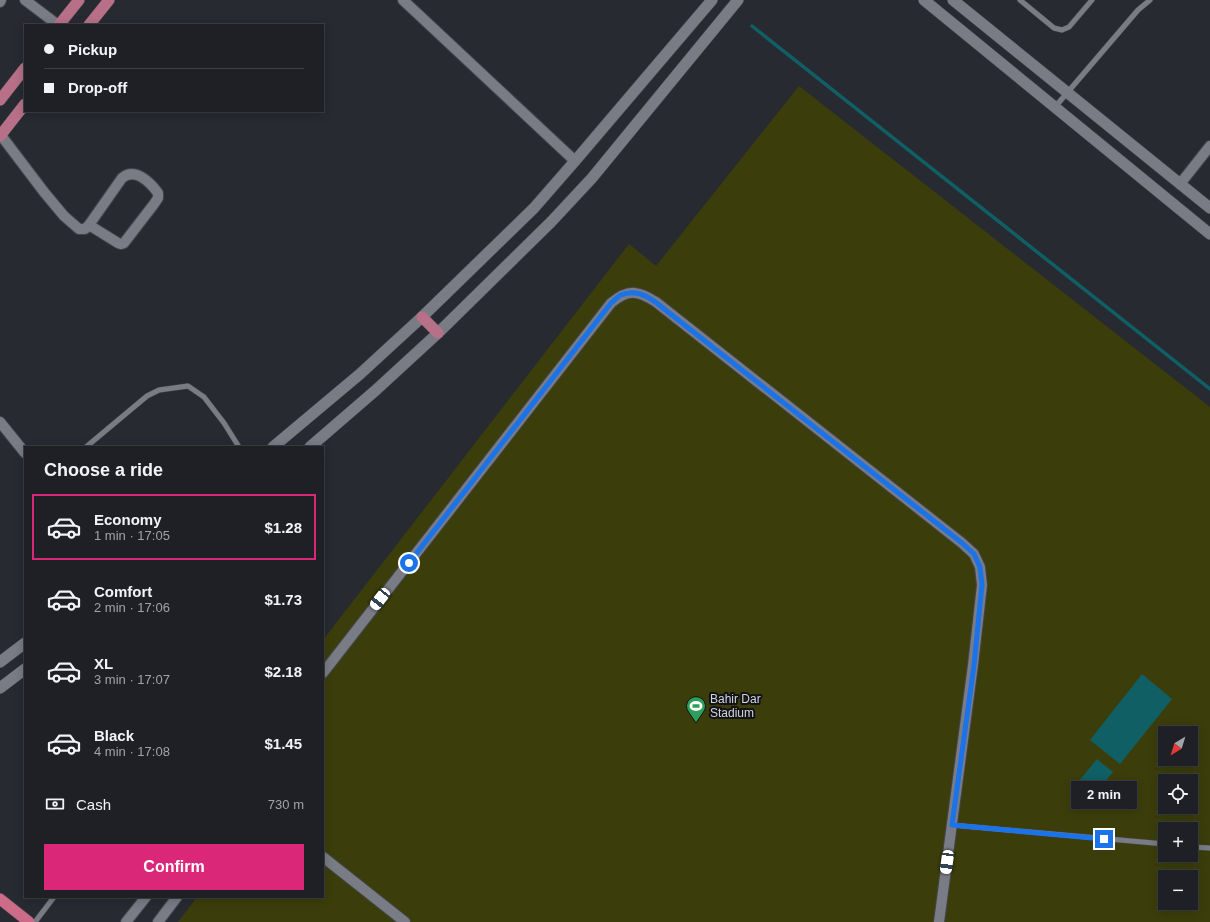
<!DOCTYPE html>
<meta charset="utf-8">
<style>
:root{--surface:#1e2026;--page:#26282e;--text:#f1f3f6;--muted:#a1a3a7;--line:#3c3e43;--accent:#db2777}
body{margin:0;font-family:Arial,sans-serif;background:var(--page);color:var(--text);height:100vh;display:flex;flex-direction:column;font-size:15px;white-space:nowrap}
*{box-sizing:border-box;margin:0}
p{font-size:13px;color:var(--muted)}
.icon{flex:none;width:22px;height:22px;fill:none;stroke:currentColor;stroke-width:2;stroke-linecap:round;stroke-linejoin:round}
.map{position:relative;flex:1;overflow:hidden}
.panel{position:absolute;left:24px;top:446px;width:300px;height:452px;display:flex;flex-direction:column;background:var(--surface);border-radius:0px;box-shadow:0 2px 10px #0003,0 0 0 1px var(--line)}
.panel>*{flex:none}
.hud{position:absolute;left:24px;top:24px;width:300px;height:88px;border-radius:0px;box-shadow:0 2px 10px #0003,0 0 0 1px var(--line);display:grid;align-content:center;height:88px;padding:0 20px;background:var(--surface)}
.needle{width:26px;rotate:218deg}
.buttons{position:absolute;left:1158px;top:726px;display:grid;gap:8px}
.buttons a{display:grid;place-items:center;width:40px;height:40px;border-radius:0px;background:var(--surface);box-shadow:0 2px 10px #0003,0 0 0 1px var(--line);font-size:20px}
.end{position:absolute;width:18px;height:18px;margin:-9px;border:5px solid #1a73e8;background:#fff;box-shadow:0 0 0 2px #fff}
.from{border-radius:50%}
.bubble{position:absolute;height:28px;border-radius:0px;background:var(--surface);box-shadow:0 2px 10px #0003,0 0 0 1px var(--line);font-size:13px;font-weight:700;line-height:28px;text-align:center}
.car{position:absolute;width:12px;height:24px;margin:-12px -6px;border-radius:5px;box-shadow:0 0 3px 1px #0007;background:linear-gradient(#fff 24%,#345 0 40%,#fff 0 76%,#345 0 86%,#fff 0)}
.hud b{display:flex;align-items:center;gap:14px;height:38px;font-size:15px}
.hud b+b{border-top:1px solid var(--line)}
.hud i{width:10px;height:10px;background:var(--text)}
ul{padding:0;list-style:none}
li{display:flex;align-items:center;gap:12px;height:66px;margin:0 8px 6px;padding:0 12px;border:2px solid transparent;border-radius:0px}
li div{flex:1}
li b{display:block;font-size:15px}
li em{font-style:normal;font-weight:700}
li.active{border-color:var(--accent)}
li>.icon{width:36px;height:36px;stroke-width:1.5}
h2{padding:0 20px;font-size:18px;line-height:48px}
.pay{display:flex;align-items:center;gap:10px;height:44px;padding:0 20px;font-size:15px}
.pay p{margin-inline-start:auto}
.button{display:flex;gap:8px;margin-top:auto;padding:8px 20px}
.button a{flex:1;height:46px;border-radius:0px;background:var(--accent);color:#fff;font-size:16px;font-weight:700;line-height:46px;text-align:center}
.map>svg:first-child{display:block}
.green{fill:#3b3e0a;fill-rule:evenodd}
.water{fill:#105f64}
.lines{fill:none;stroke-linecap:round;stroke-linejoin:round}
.stream{stroke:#105f64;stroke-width:3.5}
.service-casing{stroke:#43454c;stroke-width:6}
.minor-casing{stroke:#43454c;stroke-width:12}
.tertiary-casing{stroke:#43454c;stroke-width:12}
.secondary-casing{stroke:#43454c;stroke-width:12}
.primary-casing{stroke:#43454c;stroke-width:12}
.trunk-casing{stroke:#43454c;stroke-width:12}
.service{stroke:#797c85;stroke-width:5}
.minor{stroke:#797c85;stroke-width:10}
.tertiary{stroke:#797c85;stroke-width:11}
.secondary{stroke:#797c85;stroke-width:11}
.primary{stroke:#b77087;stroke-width:11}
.trunk{stroke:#cc6c88;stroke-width:11}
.route{stroke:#1a73e8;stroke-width:5}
.labels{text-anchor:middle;stroke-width:4;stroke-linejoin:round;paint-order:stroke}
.poi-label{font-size:12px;fill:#d3d5da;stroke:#121317;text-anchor:start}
</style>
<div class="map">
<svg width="1210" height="922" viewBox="0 0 1210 922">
<rect width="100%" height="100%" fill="#282a32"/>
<path class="green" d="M799 86 1210 407V922H178L197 897H323V640L629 244 656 266ZM1165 733H1191V759H1165ZM1165 781H1191V807H1165ZM1165 829H1191V855H1165ZM1165 877H1191V903H1165Z"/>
<g class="water">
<path d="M1142 674 1172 699 1120 764 1090 740Z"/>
<path d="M1097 759 1113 772 1086 805 1070 792Z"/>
</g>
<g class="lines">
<path class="stream" d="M752 26 1210 389"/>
<defs>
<g id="service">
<path d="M1020 0 1054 28 1062 30 1069 27 1092 0"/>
<path d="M1055 107 1138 10 1150 0"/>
<path d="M86 447 147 396 159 390 188 386 204 397 224 423 239 447"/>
<path d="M952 825 1165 844"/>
<path d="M1191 847 1210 848"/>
<path d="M35 922 54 897"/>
</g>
<g id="minor">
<path d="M25 0 58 25"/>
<path d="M403 0 575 161"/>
<path d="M0 2 1 0"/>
<path d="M0 134 44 192 64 216 79 229H85L89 225 122 178C135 167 150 182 158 193V198L154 204 124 243 121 244 118 243 89 225"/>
<path d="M1180 184 1210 146"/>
<path d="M0 422 25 453"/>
<path d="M323 673 611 303C628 289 637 290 656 302L962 543 974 554 980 567 982 585 973 665 939 922"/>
<path d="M323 857 405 922"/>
<path d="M126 922 146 897"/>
<path d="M158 922 177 897"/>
</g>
<g id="tertiary">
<path d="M273 447 360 374 422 317 534 208 575 161 712 0"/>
<path d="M310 447 376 390 438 333 551 222 592 178 738 0"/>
<path d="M0 662 25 643"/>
<path d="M0 688 25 669"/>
</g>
<g id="secondary">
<path d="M924 0 1210 234"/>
<path d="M953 0 1210 208"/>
</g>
<g id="primary">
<path d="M59 25 79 0"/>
<path d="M89 25 109 0"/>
<path d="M0 100 25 68"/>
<path d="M0 136 25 104"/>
<path d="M422 317 438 333"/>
</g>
<path id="trunk" d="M0 899 29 922"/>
</defs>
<use href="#service" class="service-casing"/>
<use href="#minor" class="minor-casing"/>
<use href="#tertiary" class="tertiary-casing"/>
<use href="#secondary" class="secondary-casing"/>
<use href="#primary" class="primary-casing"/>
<use href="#trunk" class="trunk-casing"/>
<use href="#service" class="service"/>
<use href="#minor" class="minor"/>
<use href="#tertiary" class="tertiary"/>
<use href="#secondary" class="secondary"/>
<use href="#primary" class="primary"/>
<use href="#trunk" class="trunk"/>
</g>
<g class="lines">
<path class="route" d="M409 563 611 303C614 301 618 296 621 295 639 287 655 301 668 312L962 543 974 554 980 567 982 585 974 665 952 825 1104 839"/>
</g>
<defs>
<symbol id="stadium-pin" viewBox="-11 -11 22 30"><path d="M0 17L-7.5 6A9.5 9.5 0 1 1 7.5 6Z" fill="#2e9e5b" stroke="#121317"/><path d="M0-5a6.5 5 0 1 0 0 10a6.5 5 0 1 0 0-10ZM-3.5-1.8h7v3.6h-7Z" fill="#fff"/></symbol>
</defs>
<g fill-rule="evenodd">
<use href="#stadium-pin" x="685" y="695" width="22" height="30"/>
</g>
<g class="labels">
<g class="poi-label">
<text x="710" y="703">Bahir Dar<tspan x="710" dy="14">Stadium</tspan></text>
</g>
</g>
</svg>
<div class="buttons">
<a><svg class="needle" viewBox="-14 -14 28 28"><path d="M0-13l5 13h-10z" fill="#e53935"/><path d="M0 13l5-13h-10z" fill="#a1a3a7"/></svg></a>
<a><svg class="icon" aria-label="locate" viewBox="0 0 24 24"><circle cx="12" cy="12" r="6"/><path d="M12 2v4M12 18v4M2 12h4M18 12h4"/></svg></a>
<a>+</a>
<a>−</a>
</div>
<i class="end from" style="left:409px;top:563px"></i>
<i class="end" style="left:1104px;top:839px"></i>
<div class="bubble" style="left:1071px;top:781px;width:66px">2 min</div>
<i class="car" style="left:380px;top:599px;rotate:218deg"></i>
<i class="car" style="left:947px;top:862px;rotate:188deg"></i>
<div class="hud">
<b><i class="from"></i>Pickup</b>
<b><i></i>Drop-off</b>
</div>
<section class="panel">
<h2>Choose a ride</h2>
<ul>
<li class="active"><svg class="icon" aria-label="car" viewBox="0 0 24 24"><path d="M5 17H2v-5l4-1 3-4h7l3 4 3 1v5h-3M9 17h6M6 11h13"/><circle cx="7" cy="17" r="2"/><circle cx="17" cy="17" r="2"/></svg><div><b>Economy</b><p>1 min · 17:05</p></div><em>$1.28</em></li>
<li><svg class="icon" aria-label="car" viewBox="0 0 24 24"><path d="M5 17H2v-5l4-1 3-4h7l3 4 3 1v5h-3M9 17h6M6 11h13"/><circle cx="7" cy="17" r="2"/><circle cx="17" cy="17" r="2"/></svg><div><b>Comfort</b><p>2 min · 17:06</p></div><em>$1.73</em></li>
<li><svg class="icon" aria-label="car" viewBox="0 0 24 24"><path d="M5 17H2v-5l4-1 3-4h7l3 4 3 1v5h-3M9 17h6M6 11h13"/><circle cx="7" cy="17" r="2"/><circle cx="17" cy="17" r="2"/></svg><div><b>XL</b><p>3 min · 17:07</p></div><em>$2.18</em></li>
<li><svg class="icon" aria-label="car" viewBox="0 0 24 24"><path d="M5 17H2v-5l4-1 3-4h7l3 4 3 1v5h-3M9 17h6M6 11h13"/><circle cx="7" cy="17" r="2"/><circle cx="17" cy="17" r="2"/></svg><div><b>Black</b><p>4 min · 17:08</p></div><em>$1.45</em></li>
</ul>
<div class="pay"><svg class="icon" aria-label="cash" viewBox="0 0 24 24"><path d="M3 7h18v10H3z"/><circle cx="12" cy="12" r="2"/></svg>Cash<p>730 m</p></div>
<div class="button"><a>Confirm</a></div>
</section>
</div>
